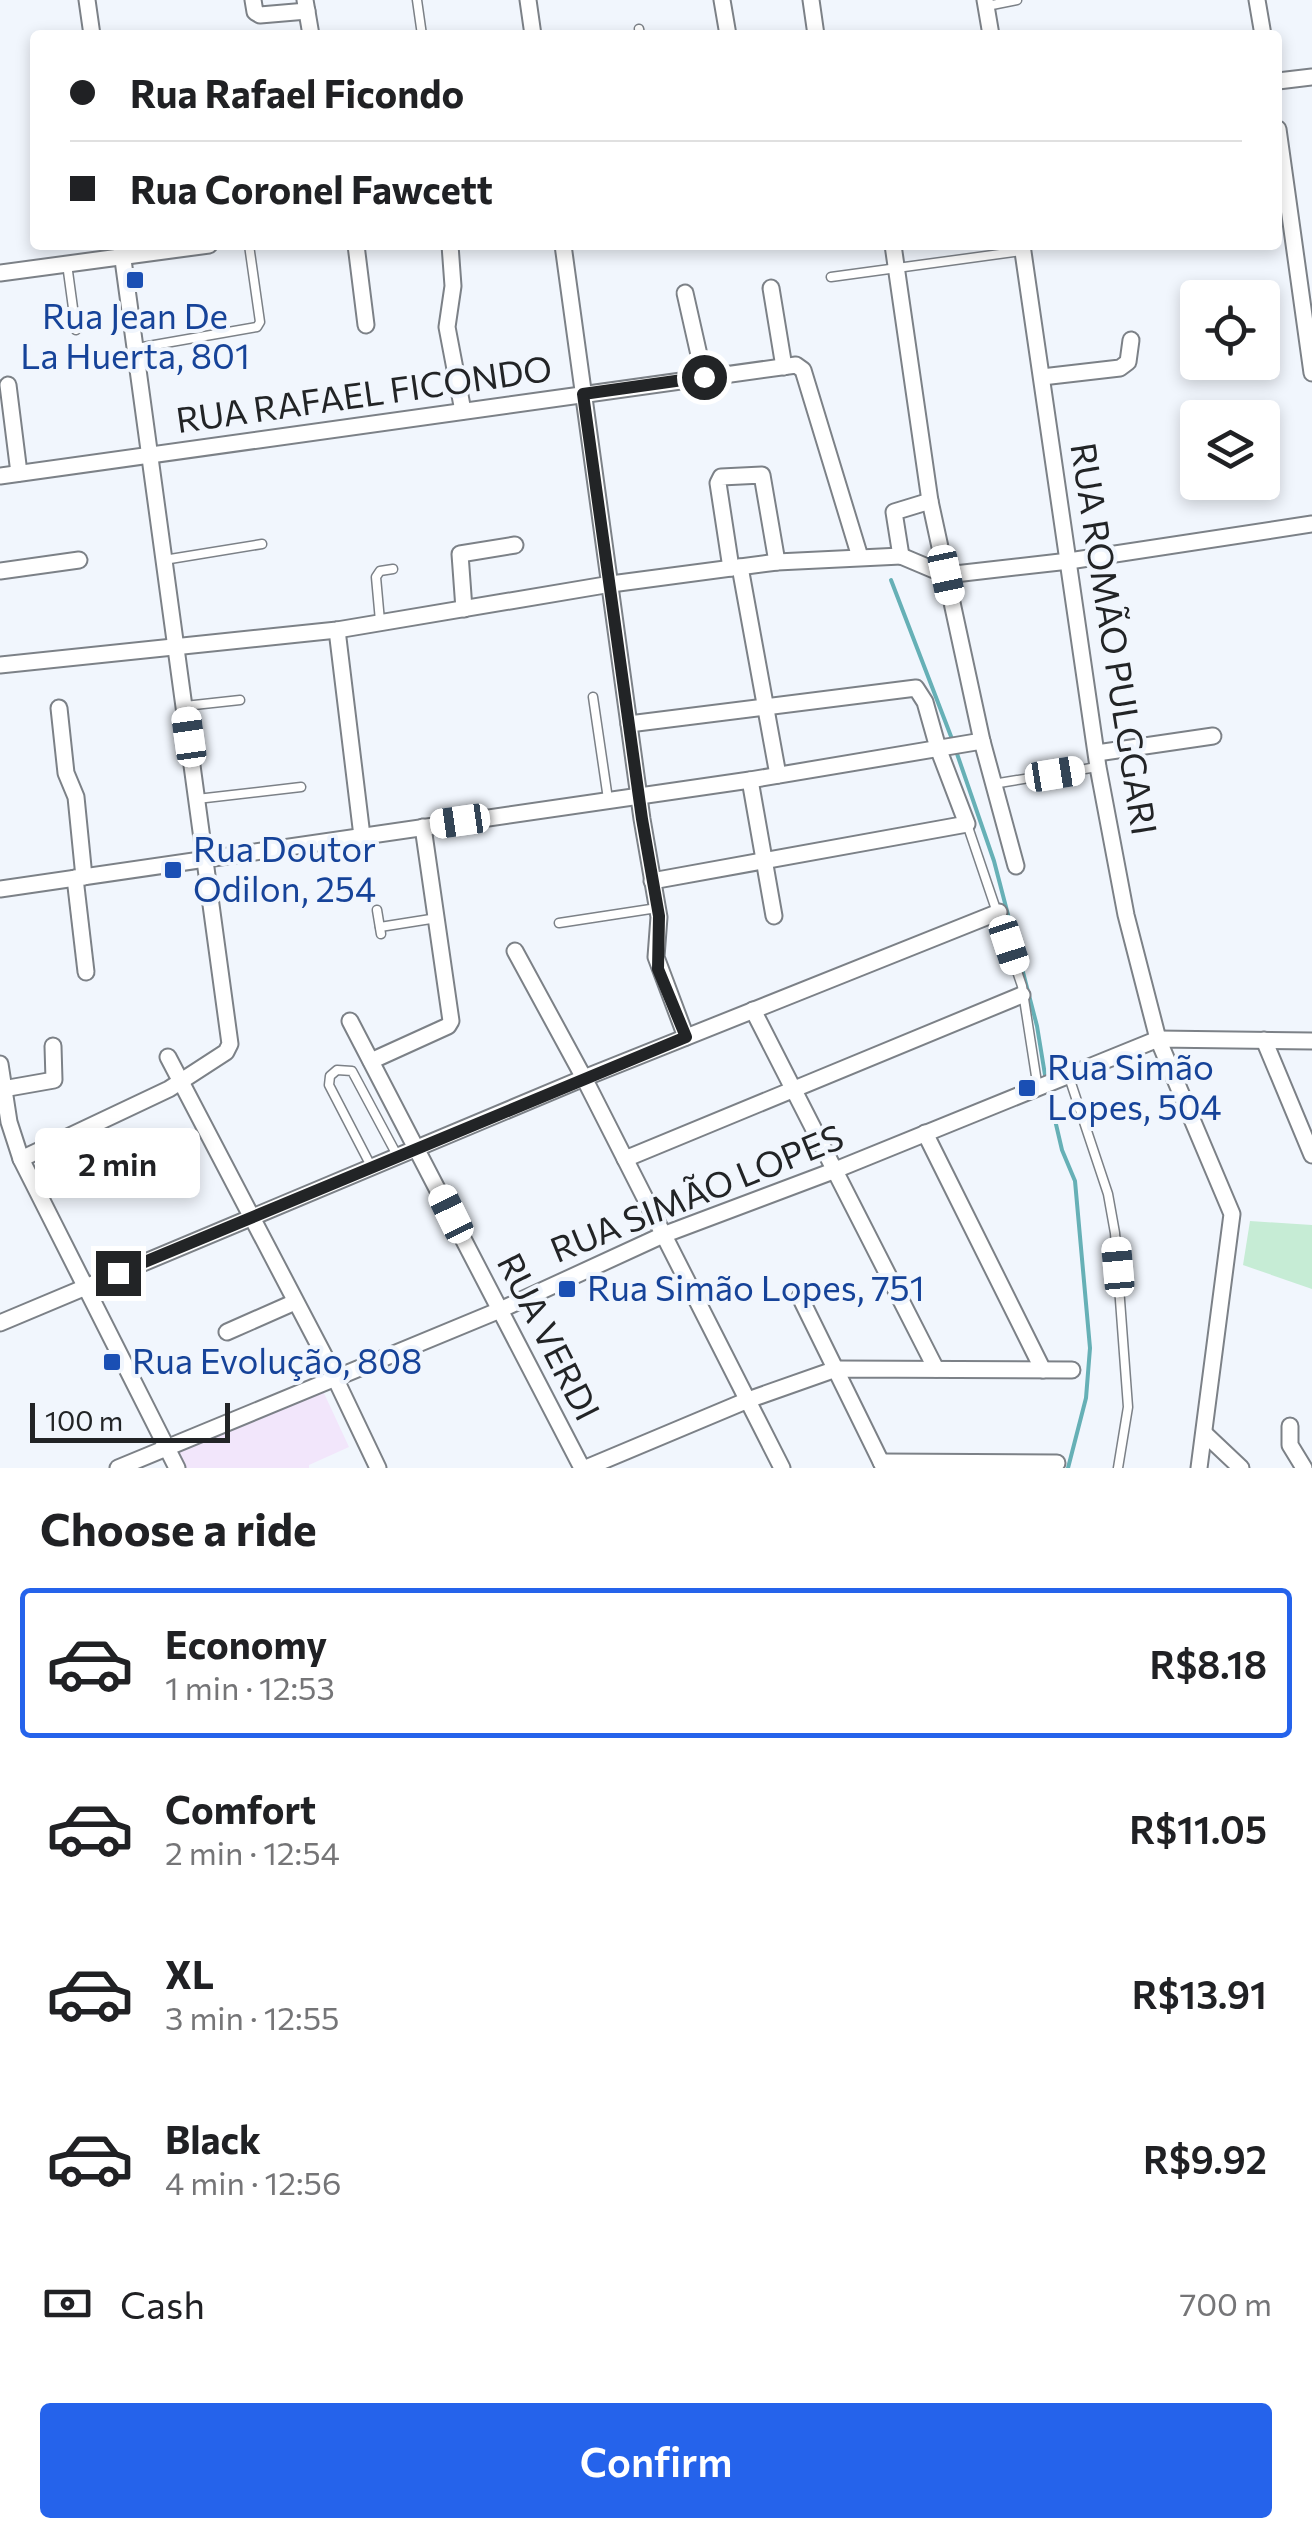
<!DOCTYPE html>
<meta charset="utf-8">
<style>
:root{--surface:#fff;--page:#f2f2f2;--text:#202124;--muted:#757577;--line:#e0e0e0;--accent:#2563eb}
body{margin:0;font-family:Commissioner,sans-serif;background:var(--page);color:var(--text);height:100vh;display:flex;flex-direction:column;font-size:38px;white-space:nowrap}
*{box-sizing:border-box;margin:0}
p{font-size:32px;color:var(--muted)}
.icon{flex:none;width:55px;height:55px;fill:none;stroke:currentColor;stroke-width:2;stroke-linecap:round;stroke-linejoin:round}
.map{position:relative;height:1468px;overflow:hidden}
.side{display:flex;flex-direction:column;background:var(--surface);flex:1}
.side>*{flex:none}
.guide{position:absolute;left:30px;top:30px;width:1252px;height:220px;border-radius:10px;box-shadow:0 5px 15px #0003;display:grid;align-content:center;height:220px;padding:0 40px;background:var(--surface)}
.buttons{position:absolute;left:1180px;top:280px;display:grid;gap:20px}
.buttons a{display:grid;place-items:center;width:100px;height:100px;border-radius:10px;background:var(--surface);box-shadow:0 5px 15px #0003;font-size:50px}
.scale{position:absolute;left:30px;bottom:25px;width:200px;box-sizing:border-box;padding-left:10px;border:5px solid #222426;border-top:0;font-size:28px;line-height:35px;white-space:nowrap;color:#222426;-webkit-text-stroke:8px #f1f6fd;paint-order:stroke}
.end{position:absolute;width:45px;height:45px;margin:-22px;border:12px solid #222426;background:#fff;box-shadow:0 0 0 5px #fff}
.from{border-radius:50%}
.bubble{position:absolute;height:70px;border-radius:10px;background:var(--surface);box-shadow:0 5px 15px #0003;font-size:32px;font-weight:600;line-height:70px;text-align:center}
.car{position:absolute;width:30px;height:60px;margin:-30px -15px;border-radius:12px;box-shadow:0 0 8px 2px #0007;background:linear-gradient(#fff 24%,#345 0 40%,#fff 0 76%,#345 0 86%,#fff 0)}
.guide b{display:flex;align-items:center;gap:35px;height:95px;font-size:38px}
.guide b+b{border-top:2px solid var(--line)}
.guide i{width:25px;height:25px;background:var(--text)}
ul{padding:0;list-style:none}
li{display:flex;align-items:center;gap:30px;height:150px;margin:0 20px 15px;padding:0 20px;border:5px solid transparent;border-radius:10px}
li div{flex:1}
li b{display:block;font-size:38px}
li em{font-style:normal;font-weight:600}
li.on{border-color:var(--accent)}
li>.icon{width:90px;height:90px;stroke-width:1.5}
h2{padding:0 40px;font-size:45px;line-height:120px}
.pay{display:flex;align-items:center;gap:25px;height:110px;padding:0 40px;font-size:38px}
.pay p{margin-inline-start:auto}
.cta{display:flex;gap:20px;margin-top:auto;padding:20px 40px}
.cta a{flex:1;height:115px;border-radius:10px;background:var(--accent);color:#fff;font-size:40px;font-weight:600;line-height:115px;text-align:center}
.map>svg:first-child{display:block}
.education{fill:#f2e6fb}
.green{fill:#c6ecd5}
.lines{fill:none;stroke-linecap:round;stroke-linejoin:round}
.stream{stroke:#66b0b6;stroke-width:4}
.service-casing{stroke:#7c8187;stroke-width:11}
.minor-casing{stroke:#7c8187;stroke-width:19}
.service{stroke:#fff;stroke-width:8}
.minor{stroke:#fff;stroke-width:15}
.route{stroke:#222426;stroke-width:12}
.transit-dot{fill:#1a4fb4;stroke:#f1f6fd;stroke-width:4}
.labels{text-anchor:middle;stroke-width:8;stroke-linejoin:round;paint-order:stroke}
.transit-label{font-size:35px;fill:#164399;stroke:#f1f6fd;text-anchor:start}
.street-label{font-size:35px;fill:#222426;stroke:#f1f6fd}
</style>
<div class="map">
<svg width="1312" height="1468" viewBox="0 0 1312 1468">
<rect width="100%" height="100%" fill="#f1f6fd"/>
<path class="education" d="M323 1391 349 1447 309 1465V1468H186L178 1451Z"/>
<path class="green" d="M1250 1221 1312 1225V1289L1243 1265Z"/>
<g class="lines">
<g class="stream">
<path d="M891 580 952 739"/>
<path d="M955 748 994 861 1037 1026 1046 1081"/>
<path d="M1048 1090 1062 1150 1075 1181 1090 1348 1086 1398 1068 1468"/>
</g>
<defs>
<g id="service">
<path d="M417 0 422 35"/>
<path d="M987 6 1017 0"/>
<path d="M639 29 640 35"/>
<path d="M67 264 76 330"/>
<path d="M831 277 1022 251"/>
<path d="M137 348 257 327 260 322 249 245"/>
<path d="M164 560 262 544"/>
<path d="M380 621 376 577 380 571 393 569"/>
<path d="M593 697 608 799"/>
<path d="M185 706 240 700"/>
<path d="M993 784 1097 767"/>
<path d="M197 799 301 787"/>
<path d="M967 824 1022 986 1038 1089"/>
<path d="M377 910 381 934"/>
<path d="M559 923 657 908"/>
<path d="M380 927 437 918"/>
<path d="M1069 1077 1108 1194 1115 1233 1128 1407 1118 1468"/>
<path d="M372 1168 329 1085 330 1076 337 1070 352 1071 398 1157"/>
</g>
<g id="minor">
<path d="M87 0 92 35"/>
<path d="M253 0 255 12 260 15 307 11"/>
<path d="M305 0 311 35"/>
<path d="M528 0 533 35"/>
<path d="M722 0 728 35"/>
<path d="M811 0 816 35"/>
<path d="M985 0 991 35"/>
<path d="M1257 0 1263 35"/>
<path d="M1278 81 1312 77"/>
<path d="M1278 129 1312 373"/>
<path d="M356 245 366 325"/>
<path d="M450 245 453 286 447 327 463 411"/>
<path d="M563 245 642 819 659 917 656 957 686 1037"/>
<path d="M893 245 930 501 982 741 1016 866"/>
<path d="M1022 245 1098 767 1126 915 1158 1039 1232 1214 1199 1468"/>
<path d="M0 273 209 245"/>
<path d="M771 288 784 367"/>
<path d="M685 293 704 377"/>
<path d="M1042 377 1120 368 1128 362 1131 340"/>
<path d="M8 385 19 473"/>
<path d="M0 476 796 365 803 370 860 557"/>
<path d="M901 556 946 575 1069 561 1312 524"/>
<path d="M901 556 894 512 930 501"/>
<path d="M740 567 778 775"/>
<path d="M731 568 718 483 721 477 762 475 777 562"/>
<path d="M0 571 79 560"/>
<path d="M464 609 460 554 515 545"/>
<path d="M337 630 362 836"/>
<path d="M0 665 337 630 611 584 777 562 901 556"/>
<path d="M59 708 66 773 76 797 84 877"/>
<path d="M629 724 916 688 925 702 938 748 967 824 652 881"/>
<path d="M1097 753 1213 736"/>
<path d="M750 780 774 916"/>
<path d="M75 878 86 972"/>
<path d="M0 889 750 780 982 741"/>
<path d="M515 951 584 1078 782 1468"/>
<path d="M753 1010 936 1369"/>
<path d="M350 1021 582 1468"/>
<path d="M1264 1040 1312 1155"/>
<path d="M168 1057 326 1359 378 1468"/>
<path d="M371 1061 448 1026 451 1021 423 827"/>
<path d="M0 1064 9 1122 21 1159 177 1468"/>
<path d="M3 1089 54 1080 53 1046"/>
<path d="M925 1133 1043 1370"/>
<path d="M21 1159 169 1089 226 1052 230 1044 121 245"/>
<path d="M625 1159 1022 995"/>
<path d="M800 1297 884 1468"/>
<path d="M0 1323 584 1078 999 912"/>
<path d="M227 1332 295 1302"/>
<path d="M1290 1426V1445L1304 1468"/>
<path d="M1205 1434 1241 1468"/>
<path d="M881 1462 1057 1463"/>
<path d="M118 1468 500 1310 663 1235 833 1171 1158 1039 1312 1041"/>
<path d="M586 1468 748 1400 836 1369 1072 1370"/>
</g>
</defs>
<use href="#service" class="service-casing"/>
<use href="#minor" class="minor-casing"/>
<use href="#service" class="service"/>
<use href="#minor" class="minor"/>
</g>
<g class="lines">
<path class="route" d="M118 1273 686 1037 658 969 659 916 642 819 583 394 704 377"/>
</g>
<g class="transit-dot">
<rect x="125" y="270" width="20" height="20" rx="5"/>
<rect x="163" y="860" width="20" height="20" rx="5"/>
<rect x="1017" y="1078" width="20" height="20" rx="5"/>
<rect x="557" y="1279" width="20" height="20" rx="5"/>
<rect x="102" y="1352" width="20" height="20" rx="5"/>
</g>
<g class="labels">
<g class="transit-label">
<text x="135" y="329" text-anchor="middle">Rua Jean De<tspan x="135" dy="40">La Huerta, 801</tspan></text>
<text x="193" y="862">Rua Doutor<tspan x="193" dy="40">Odilon, 254</tspan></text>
<text x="1047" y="1080">Rua Simão<tspan x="1047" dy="40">Lopes, 504</tspan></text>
<text x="587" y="1301">Rua Simão Lopes, 751</text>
<text x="132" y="1374">Rua Evolução, 808</text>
</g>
<g class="street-label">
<text transform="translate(364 395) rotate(-8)" y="12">RUA RAFAEL FICONDO</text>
<text transform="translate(1113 639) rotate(81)" y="12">RUA ROMÃO PULGGARI</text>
<text transform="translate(697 1194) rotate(-22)" y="12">RUA SIMÃO LOPES</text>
<text transform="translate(548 1337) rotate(63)" y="12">RUA VERDI</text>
</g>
</g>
</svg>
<div class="buttons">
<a><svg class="icon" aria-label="locate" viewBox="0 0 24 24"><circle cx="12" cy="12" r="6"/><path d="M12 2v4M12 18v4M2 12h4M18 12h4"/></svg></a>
<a><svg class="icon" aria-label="layers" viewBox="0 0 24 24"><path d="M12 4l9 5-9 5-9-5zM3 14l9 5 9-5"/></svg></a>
</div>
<div class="scale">100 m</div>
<i class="end from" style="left:704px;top:377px"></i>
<i class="end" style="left:118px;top:1273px"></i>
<div class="bubble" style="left:35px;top:1128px;width:165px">2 min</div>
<i class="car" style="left:946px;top:575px;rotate:168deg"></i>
<i class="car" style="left:189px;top:737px;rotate:352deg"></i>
<i class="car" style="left:1055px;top:774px;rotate:81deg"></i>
<i class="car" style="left:460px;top:821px;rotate:262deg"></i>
<i class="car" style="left:1009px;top:945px;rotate:162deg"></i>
<i class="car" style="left:451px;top:1214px;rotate:334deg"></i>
<i class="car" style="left:1118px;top:1267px;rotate:355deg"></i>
<div class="guide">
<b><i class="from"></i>Rua Rafael Ficondo</b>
<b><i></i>Rua Coronel Fawcett</b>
</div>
</div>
<section class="side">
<h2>Choose a ride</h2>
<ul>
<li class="on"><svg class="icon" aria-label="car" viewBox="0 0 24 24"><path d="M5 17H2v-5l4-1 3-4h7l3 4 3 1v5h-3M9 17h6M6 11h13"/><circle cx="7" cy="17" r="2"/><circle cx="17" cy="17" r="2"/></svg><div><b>Economy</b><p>1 min · 12:53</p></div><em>R$8.18</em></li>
<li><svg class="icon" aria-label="car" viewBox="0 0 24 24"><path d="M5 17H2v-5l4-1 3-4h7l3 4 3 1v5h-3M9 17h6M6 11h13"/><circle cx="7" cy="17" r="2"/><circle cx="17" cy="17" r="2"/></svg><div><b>Comfort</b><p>2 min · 12:54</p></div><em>R$11.05</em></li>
<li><svg class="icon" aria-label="car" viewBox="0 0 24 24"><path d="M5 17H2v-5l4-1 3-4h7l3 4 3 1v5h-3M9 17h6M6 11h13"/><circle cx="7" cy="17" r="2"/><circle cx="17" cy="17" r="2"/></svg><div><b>XL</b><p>3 min · 12:55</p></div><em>R$13.91</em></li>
<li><svg class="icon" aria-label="car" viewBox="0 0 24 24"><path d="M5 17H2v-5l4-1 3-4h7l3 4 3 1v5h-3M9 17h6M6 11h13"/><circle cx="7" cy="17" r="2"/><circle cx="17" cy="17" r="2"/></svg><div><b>Black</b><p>4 min · 12:56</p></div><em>R$9.92</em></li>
</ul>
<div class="pay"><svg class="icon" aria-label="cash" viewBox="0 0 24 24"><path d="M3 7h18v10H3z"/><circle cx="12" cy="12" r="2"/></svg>Cash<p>700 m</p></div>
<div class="cta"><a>Confirm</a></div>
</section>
